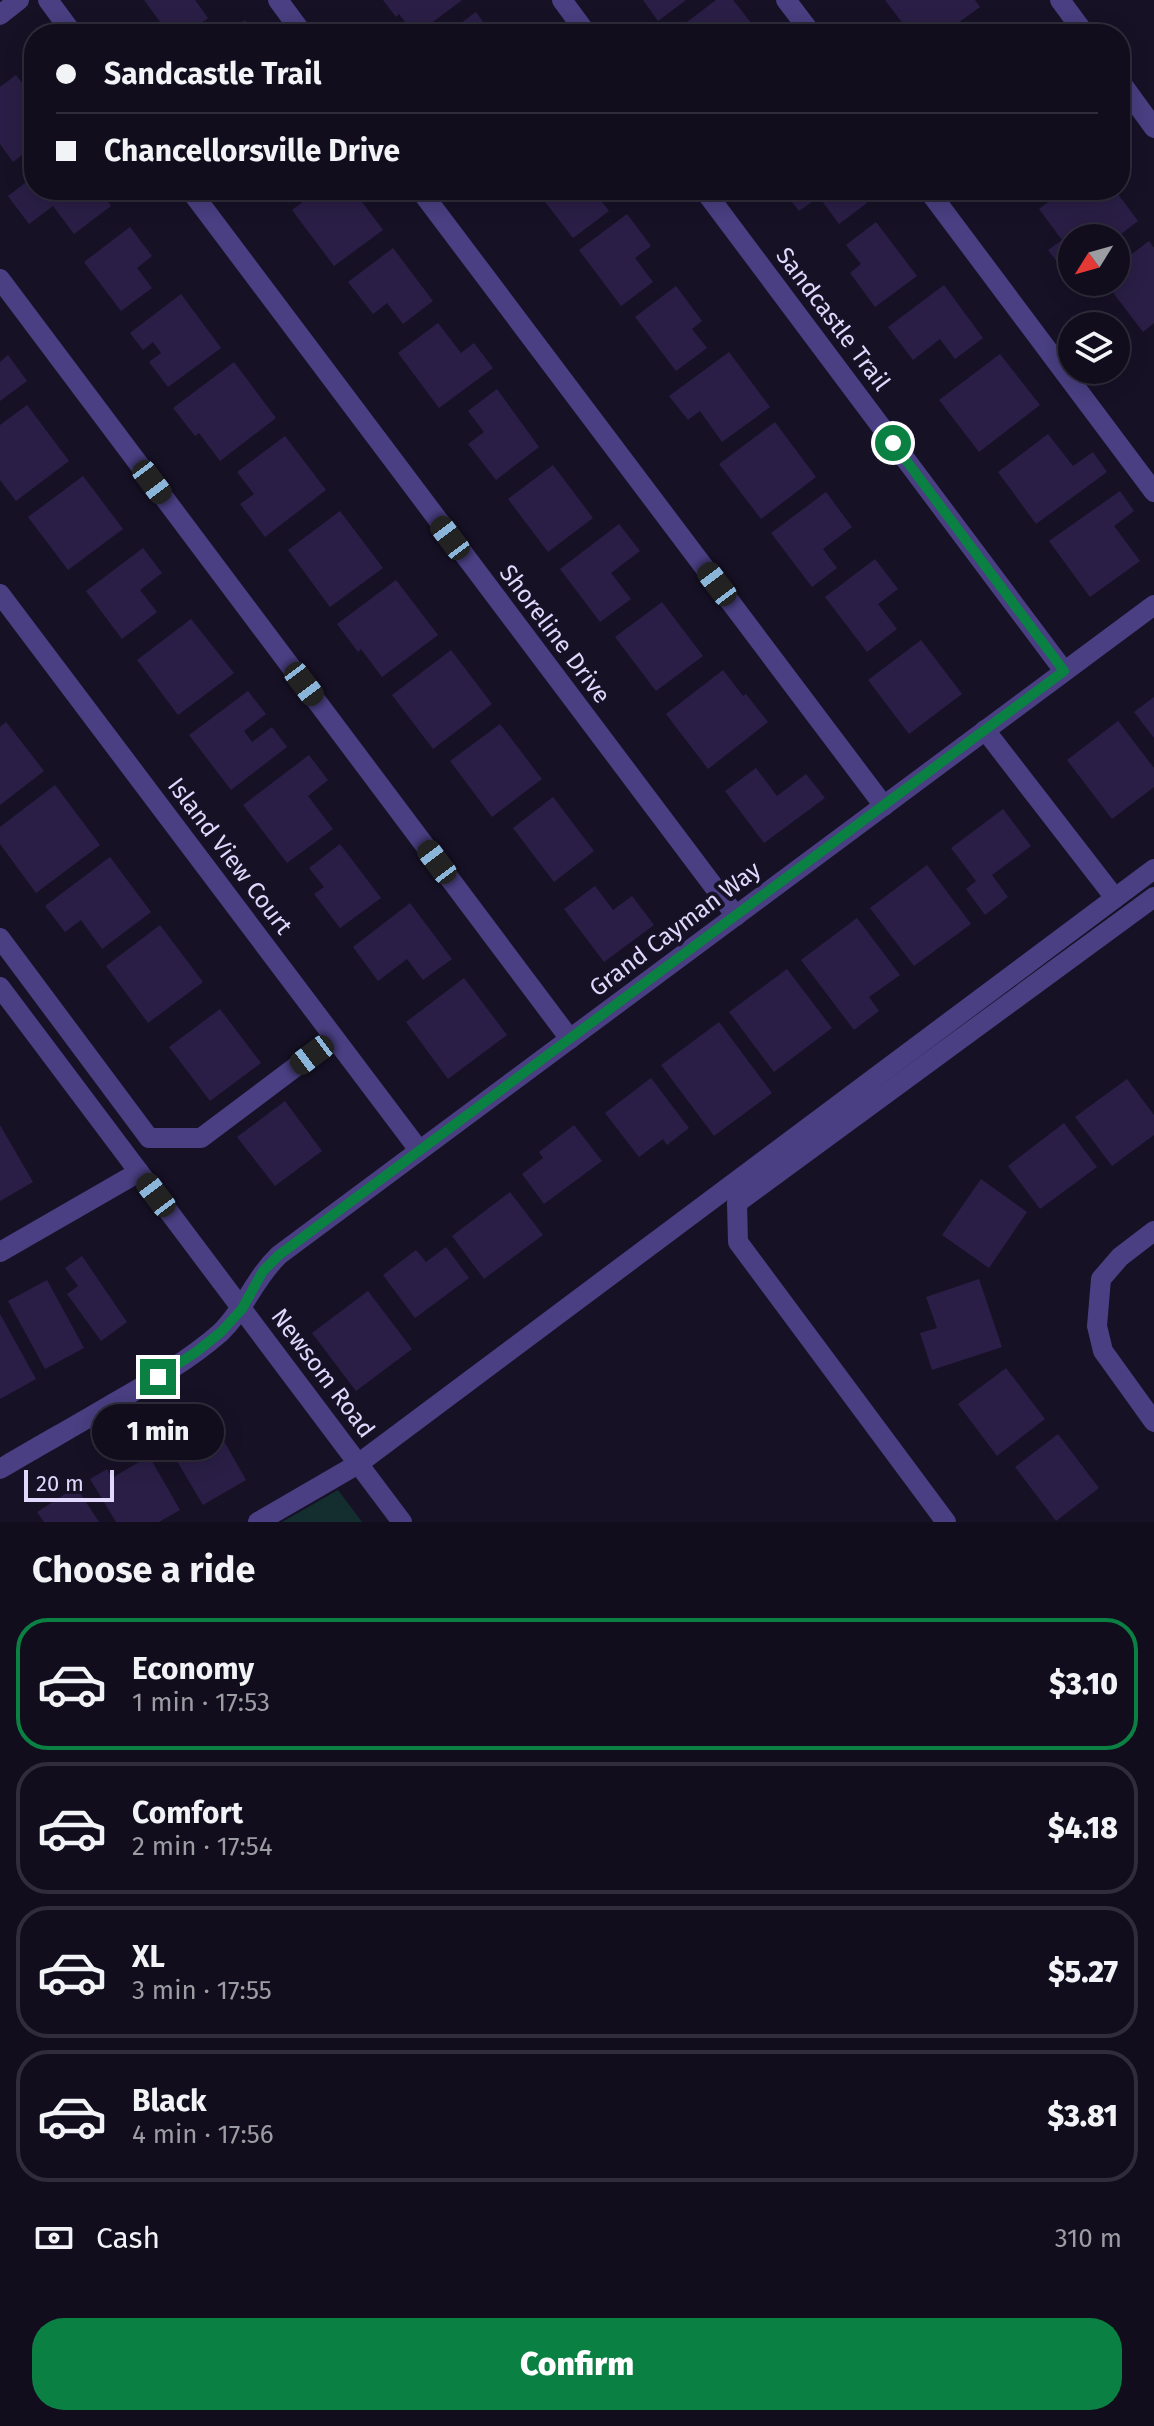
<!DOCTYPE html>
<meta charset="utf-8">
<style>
:root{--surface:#110d1c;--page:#1a1625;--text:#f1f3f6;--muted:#9c9ca3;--line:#302d3b;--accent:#0b8043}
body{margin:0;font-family:"Fira Sans",sans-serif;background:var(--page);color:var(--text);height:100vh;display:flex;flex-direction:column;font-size:30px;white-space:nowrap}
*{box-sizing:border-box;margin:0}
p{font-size:26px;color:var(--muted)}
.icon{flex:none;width:44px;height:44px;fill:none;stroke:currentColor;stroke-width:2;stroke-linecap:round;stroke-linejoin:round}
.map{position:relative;height:1522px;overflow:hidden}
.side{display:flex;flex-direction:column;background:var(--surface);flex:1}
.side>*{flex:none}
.banner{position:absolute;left:24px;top:24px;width:1106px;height:176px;border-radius:32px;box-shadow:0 4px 20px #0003,0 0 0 2px var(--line);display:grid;align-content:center;height:176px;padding:0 32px;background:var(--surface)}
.needle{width:52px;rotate:233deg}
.fabs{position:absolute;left:1058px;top:224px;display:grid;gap:16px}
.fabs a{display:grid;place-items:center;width:72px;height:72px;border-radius:50%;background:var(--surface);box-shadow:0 4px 20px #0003,0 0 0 2px var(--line);font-size:40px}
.scale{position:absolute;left:24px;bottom:20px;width:90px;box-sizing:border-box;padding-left:8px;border:4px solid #e0d8fd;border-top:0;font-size:22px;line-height:28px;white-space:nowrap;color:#e0d8fd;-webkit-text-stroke:6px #171126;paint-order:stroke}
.end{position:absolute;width:36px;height:36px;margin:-18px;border:10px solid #0b8043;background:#fff;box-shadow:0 0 0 4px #fff}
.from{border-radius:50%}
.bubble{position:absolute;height:56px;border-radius:28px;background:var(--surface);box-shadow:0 4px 20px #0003,0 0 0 2px var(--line);font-size:26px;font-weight:800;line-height:56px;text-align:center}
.car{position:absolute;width:24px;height:48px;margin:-24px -12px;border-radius:10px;box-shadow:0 0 6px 2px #0007;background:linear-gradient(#222 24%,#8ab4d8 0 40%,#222 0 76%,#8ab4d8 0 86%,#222 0)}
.banner b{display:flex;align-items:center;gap:28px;height:76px;font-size:30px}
.banner b+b{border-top:2px solid var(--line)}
.banner i{width:20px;height:20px;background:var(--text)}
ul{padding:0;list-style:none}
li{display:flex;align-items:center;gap:24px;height:132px;margin:0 16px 12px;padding:0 16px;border:4px solid var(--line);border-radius:32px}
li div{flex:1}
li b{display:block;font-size:30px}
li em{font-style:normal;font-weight:800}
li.selected{border-color:var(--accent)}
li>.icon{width:72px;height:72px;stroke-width:1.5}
h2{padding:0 32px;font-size:36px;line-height:96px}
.pay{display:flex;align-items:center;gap:20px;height:88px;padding:0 32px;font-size:30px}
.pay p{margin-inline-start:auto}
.button{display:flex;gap:16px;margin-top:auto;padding:16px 32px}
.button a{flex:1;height:92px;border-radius:32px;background:var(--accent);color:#fff;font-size:32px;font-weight:800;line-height:92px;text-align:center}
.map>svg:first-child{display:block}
.green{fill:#142e2f}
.building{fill:#2a1e46}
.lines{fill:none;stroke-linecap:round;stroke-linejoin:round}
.minor{stroke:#493f82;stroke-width:20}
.route{stroke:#0b8043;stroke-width:10}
.labels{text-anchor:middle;stroke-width:8;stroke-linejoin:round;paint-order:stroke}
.street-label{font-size:24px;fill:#e0d8fd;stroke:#171126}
</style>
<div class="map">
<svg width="1154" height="1522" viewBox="0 0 1154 1522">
<rect width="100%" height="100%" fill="#171126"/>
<path class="green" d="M338 1490 362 1522H282Z"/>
<g class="building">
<path d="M144 0H195L208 18 187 34H169Z"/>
<path d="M383 0H462L417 34H414L399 14 396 17Z"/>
<path d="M643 0H686L658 21Z"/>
<path d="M716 0H733L760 34H671Z"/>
<path d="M885 0H975L980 7 943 34H892L904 25Z"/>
<path d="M476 12 492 34H446Z"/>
<path d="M245 20 255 34H226Z"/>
<path d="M995 23 1003 34H980Z"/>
<path d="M16 75 34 98V146L13 162 0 144V87Z"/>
<path d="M34 176V190H100L111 206 74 234 53 206 29 224 8 196Z"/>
<path d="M319 190H353L383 230 334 266 292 210Z"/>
<path d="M536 190H593L609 211 573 238Z"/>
<path d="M783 190H858L867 203 839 224 819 197 799 211Z"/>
<path d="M1064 190H1115L1138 221 1116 238H1072V271L1067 275 1048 250 1062 240 1039 209Z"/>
<path d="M627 214 651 246 635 258 653 282 621 306 579 250Z"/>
<path d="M876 222 917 276 875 307 850 273 861 264 846 245Z"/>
<path d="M130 227 152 256 137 268 152 288 121 311 84 262Z"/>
<path d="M1149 241 1154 248V323L1143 332 1105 282H1116V266Z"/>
<path d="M393 248 433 301 403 324 387 303 373 314 348 282Z"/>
<path d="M944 285 983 338 955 359 940 339 913 360 888 327Z"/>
<path d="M676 286 702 321 692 329 707 348 676 371 635 317Z"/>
<path d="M181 294 221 348 168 387 149 362 161 353 153 342 143 350 130 333Z"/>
<path d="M438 323 461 353 474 343 493 368 439 408 398 353Z"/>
<path d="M729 352 770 407 722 442 700 411 688 420 669 396Z"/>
<path d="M1000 354 1040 405 979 452 939 400Z"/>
<path d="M8 355 27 381 0 401V362Z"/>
<path d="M234 362 276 418 220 461 199 433 195 436 173 408Z"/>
<path d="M497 389 539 447 496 480 468 444 484 432 468 411Z"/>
<path d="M27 405 69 461 16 501 0 480V425Z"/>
<path d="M775 422 816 477 761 519 719 464Z"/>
<path d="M1048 434 1073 466 1093 452 1107 472 1036 524 998 472Z"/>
<path d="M285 436 326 490 265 537 240 504 254 494 237 472Z"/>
<path d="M553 465 593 518 548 552 508 499Z"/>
<path d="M83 476 123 529 68 570 28 517Z"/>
<path d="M1120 491 1134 511 1114 526 1140 561 1090 597 1049 541Z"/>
<path d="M826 492 852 527 823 549 837 568 812 587 771 533Z"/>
<path d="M340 511 383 568 330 607 288 550Z"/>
<path d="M619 524 640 551 611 573 631 599 600 622 560 569Z"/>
<path d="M143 548 162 573 140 590 157 612 122 639 86 591Z"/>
<path d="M875 559 898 589 878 604 897 629 867 652 825 597Z"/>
<path d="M396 580 438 635 382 677 361 649 358 652 337 624Z"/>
<path d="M662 602 703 656 656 691 615 637Z"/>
<path d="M191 619 234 673 178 715 137 660Z"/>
<path d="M921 640 962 694 909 734 868 680Z"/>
<path d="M451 650 492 704 433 749 392 695Z"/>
<path d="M723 670 743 696 746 694 768 722 708 769 666 714Z"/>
<path d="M248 691 266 714 244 731 252 742 272 727 287 747 231 790 189 735Z"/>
<path d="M1154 697V738L1134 712Z"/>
<path d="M1118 721 1154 768V787L1112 819 1067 760Z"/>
<path d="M6 722 44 771 0 805V727Z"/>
<path d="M500 724 542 779 492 817 450 761Z"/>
<path d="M309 755 328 780 308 796 333 829 287 863 243 805Z"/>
<path d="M756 768 777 796 806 774 825 798 764 843 725 791Z"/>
<path d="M55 785 100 845 36 893 0 844V827Z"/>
<path d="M553 797 594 851 554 882 513 828Z"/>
<path d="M1003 809 1031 846 992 875 1008 897 985 915 966 889 976 881 951 848Z"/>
<path d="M340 844 381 898 340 928 314 894 324 887 309 868Z"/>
<path d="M110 857 151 912 102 949 81 920 65 932 45 906Z"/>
<path d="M927 865 971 924 914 966 870 908Z"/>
<path d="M595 886 613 910 632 896 654 925 604 962 564 909Z"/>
<path d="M410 903 452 959 423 980 407 959 378 981 353 947Z"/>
<path d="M857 918 900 975 869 997 879 1011 854 1030 801 960Z"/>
<path d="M160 925 203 982 148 1023 106 966Z"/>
<path d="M787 969 832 1028 774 1072 729 1012Z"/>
<path d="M464 978 507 1035 448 1079 406 1022Z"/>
<path d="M220 1009 261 1063 210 1101 169 1047Z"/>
<path d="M719 1022 772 1093 714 1136 661 1065Z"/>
<path d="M651 1078 689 1128 667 1145 663 1139 639 1157 605 1113Z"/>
<path d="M1127 1079 1154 1115V1135L1112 1166 1075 1117Z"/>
<path d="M285 1101 322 1151 275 1186 237 1137Z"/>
<path d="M1064 1123 1097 1167 1040 1209 1008 1166Z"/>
<path d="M0 1125 33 1182 0 1201Z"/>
<path d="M574 1125 602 1161 544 1204 522 1174 543 1158 539 1152Z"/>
<path d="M981 1179 1027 1212 989 1268 942 1235Z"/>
<path d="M510 1192 543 1235 484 1279 452 1236Z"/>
<path d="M446 1247 469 1278 415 1318 383 1275 416 1250 426 1262Z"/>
<path d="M82 1256 127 1322 101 1341 67 1294 78 1286 65 1268Z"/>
<path d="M979 1279 1002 1347 932 1370 920 1333 937 1328 926 1297Z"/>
<path d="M47 1280 84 1348 45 1369 8 1301Z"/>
<path d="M368 1291 412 1349 356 1391 312 1333Z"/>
<path d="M0 1314 36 1379 0 1399Z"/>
<path d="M1006 1368 1045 1419 997 1456 958 1404Z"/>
<path d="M212 1420 246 1480 203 1505 168 1446Z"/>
<path d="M1058 1434 1099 1488 1056 1521 1015 1467Z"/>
<path d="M149 1456 180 1510 159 1522H116L90 1479 107 1469 112 1478Z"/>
<path d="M76 1487 99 1522H44L37 1512Z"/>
</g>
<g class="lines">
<g class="minor">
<path d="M48 0 73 34"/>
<path d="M278 0 303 34"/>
<path d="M562 0 587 34"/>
<path d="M786 0 812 34"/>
<path d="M1060 0 1085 34"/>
<path d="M0 15 19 0"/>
<path d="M1120 81 1154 128"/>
<path d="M190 190 736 916"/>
<path d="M420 190 884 806"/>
<path d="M704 190 1064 671"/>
<path d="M928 190 1154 492"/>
<path d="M0 279 570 1039"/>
<path d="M0 594 419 1150"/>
<path d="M985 730 1115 898"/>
<path d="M0 938 149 1138H201L334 1038"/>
<path d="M0 987 402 1522"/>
<path d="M1154 1231 1120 1257 1101 1279 1097 1326 1103 1351 1154 1422"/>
<path d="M0 1252 139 1172"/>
<path d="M0 1469C37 1447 75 1426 112 1404 149 1383 188 1361 220 1333 245 1309 254 1279 279 1255L1154 605"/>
<path d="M258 1522 358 1464 1154 869"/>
<path d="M946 1522 738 1242 737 1203 1154 897"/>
</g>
</g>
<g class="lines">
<path class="route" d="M158 1377 196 1352 221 1332 242 1309 263 1271 279 1255 1064 671 893 443"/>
</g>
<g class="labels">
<g class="street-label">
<text transform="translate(833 319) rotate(53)" y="8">Sandcastle Trail</text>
<text transform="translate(555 634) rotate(53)" y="8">Shoreline Drive</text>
<text transform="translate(230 856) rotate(53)" y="8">Island View Court</text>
<text transform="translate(675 929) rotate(-37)" y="8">Grand Cayman Way</text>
<text transform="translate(323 1373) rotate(53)" y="8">Newsom Road</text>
</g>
</g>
</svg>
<div class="fabs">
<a><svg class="needle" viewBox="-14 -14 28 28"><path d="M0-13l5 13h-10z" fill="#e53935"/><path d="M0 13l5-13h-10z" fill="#9c9ca3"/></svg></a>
<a><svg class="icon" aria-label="layers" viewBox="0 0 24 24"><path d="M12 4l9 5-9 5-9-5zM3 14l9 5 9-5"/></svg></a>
</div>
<div class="scale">20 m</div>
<i class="end from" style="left:893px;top:443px"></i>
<i class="end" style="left:158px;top:1377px"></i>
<div class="bubble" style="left:92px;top:1404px;width:132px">1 min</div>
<i class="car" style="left:152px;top:482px;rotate:143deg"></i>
<i class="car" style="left:450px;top:538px;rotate:323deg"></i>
<i class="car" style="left:717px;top:584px;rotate:323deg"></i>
<i class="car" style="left:304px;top:684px;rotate:143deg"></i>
<i class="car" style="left:437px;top:862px;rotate:323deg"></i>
<i class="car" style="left:312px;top:1055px;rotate:233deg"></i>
<i class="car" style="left:156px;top:1195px;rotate:323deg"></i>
<div class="banner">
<b><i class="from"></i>Sandcastle Trail</b>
<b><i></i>Chancellorsville Drive</b>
</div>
</div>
<section class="side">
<h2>Choose a ride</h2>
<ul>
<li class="selected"><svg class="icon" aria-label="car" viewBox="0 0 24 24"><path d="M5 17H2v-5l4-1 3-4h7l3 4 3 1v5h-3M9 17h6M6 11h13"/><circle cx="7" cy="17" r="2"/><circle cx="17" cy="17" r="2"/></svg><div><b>Economy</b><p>1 min · 17:53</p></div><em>$3.10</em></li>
<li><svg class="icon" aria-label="car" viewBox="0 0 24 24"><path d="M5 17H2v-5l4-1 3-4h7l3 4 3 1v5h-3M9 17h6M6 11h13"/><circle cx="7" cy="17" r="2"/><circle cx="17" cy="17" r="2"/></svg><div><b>Comfort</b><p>2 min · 17:54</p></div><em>$4.18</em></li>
<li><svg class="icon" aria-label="car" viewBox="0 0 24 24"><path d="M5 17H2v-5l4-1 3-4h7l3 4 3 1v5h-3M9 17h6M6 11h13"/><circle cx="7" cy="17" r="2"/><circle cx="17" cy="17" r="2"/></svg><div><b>XL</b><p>3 min · 17:55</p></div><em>$5.27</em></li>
<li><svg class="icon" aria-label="car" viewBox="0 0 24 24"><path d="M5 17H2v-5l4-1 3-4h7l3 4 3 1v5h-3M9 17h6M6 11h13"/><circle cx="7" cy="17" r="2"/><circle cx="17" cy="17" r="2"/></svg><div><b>Black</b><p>4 min · 17:56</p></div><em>$3.81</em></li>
</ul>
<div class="pay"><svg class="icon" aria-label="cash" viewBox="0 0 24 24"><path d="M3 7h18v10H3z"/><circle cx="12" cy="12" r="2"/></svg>Cash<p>310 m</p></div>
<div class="button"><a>Confirm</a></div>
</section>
